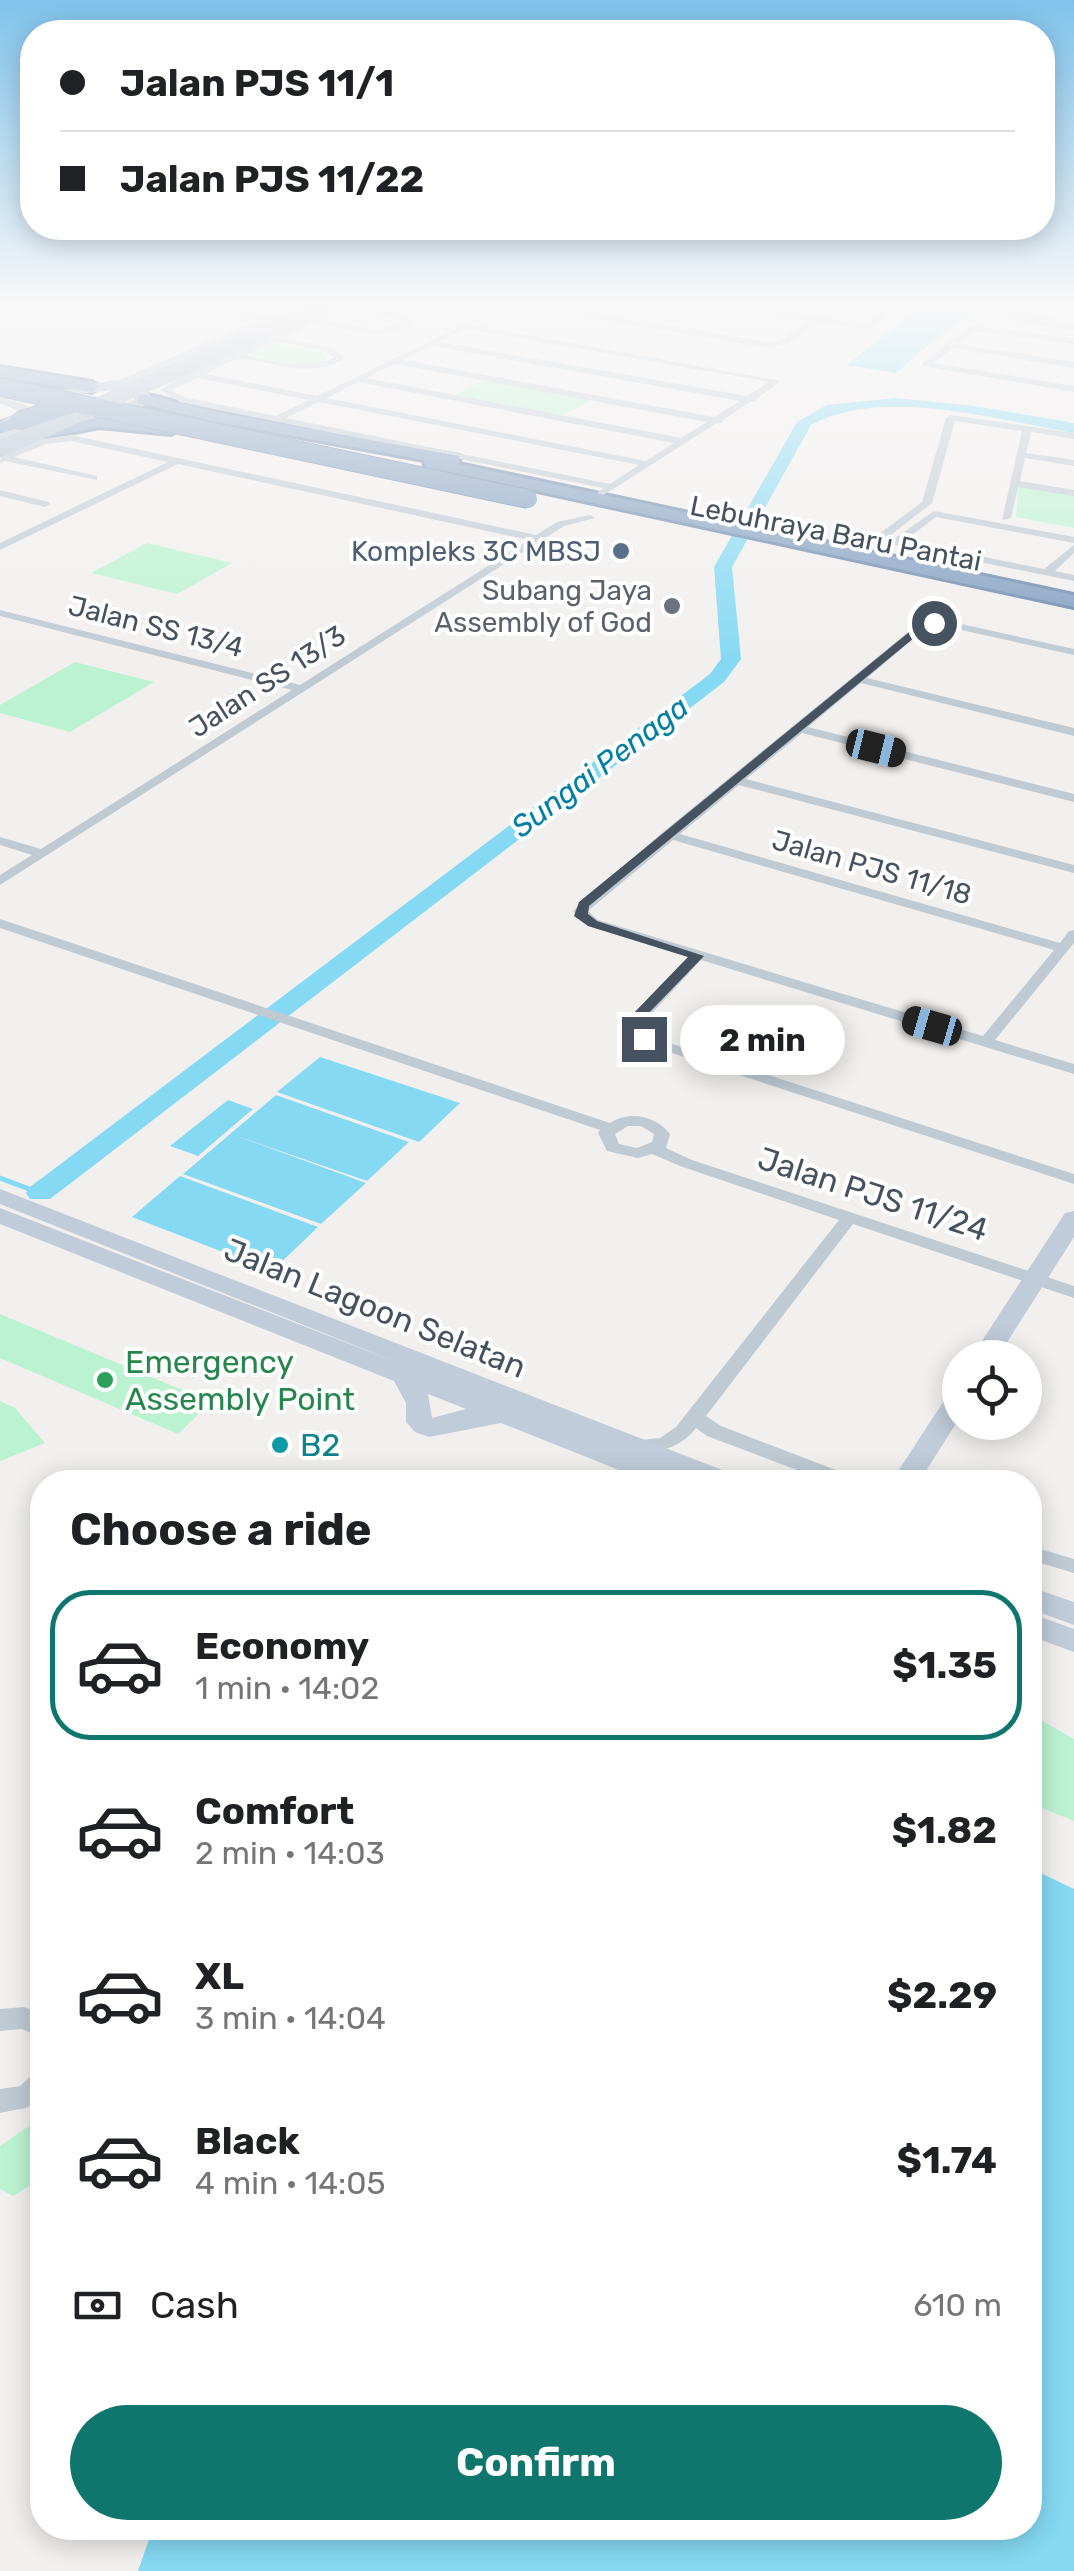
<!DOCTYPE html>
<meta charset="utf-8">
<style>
:root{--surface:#fff;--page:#f6f6f6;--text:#202124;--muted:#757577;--line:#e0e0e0;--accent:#0f766e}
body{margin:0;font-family:Rubik,sans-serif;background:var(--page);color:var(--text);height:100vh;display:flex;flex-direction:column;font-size:38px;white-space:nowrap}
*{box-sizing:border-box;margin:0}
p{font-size:32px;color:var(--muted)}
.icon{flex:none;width:55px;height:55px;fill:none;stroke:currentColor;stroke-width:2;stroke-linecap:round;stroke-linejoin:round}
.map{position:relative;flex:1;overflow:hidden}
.details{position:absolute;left:30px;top:1470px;width:1012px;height:1070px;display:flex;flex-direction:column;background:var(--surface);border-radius:40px;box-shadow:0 5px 25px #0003}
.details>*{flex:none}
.hud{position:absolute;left:20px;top:20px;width:1035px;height:220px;border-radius:40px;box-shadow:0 5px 25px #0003;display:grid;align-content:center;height:220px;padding:0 40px;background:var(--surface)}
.controls{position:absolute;left:942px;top:1340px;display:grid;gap:20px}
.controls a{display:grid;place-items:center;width:100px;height:100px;border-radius:50%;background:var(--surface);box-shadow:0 5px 25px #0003;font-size:50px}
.end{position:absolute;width:45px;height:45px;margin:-22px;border:12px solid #46525f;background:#fff;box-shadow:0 0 0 5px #fff}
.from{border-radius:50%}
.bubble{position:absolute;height:70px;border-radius:35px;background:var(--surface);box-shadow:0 5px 25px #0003;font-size:32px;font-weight:700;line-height:70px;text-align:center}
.car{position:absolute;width:30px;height:60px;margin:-30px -15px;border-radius:12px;box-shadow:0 0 8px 2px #0007;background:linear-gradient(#222 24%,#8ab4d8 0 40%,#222 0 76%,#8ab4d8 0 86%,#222 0)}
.hud b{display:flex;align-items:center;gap:35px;height:95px;font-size:38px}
.hud b+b{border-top:2px solid var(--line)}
.hud i{width:25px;height:25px;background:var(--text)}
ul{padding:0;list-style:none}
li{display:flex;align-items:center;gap:30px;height:150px;margin:0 20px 15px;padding:0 20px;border:5px solid transparent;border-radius:40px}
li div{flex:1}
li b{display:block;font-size:38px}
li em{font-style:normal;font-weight:700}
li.on{border-color:var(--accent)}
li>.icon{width:90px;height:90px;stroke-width:1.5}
h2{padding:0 40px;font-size:45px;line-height:120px}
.pay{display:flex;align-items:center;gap:25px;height:110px;padding:0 40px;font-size:38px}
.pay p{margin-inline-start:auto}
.primary-button{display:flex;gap:20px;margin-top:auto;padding:20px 40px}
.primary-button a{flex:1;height:115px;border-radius:60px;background:var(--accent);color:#fff;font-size:40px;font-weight:700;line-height:115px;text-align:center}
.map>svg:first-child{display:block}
.green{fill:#bbf3d2}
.water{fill:#85d9f3}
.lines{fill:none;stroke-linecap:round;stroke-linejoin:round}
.stream{stroke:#85d9f3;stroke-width:5}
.river{fill:#85d9f3;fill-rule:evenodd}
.highway-casing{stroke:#6f8bae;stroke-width:6}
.street{fill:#bfcad3;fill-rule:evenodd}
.secondary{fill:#c1ccda;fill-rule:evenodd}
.primary{fill:#adbed1;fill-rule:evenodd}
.highway{fill:#83a0c2;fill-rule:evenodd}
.highway-bridge-casing{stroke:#6f8bae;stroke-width:20;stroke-linecap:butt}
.primary-bridge{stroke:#adbed1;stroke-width:16}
.highway-bridge{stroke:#83a0c2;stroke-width:18}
.route{fill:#46525f}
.service-dot{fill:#5c6f8a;stroke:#fff;stroke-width:4}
.worship-dot{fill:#6b7280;stroke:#fff;stroke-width:4}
.leisure-dot{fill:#2e9e5b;stroke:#fff;stroke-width:4}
.culture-dot{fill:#0f9aa8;stroke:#fff;stroke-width:4}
.labels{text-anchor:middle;stroke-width:8;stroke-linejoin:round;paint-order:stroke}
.far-street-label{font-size:28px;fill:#46525f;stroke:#fff}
.far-service-label{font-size:28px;fill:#4e5e75;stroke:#fff;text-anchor:end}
.far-worship-label{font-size:28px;fill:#5b616d;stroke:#fff;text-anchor:end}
.far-water-label{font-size:30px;font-style:italic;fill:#037fa6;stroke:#fff}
.street-label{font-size:32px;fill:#46525f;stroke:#fff}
.leisure-label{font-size:32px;fill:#27864d;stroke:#fff;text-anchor:start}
.culture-label{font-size:32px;fill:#0d838f;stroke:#fff;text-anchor:start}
</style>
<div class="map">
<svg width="1074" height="2571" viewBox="0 0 1074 2571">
<rect width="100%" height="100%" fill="#f2f0ef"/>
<g class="green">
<path d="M275 343 320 352 328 358C307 371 267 363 247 353Z"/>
<path d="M485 379 592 399 562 416 454 396Z"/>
<path d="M1018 487 1074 495V528L1016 517Z"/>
<path d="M147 543 232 563 177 594 91 573Z"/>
<path d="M75 662 154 682 70 732 0 713V705Z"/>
<path d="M0 1314 211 1402 178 1434 0 1358Z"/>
<path d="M0 1401 15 1408 45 1443 0 1461Z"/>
<path d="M1030 1714 1074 1739V1821L1030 1803Z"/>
<path d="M42 2117V2178L13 2196 0 2189V2146Z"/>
</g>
<g class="water">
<path d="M924 303H954L978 311 947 330 896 373 847 365Z"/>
<path d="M320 1057 460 1103 419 1142 277 1092Z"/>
<path d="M276 1095 409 1142 367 1181 234 1135 366 1183 321 1224 183 1174Z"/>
<path d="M228 1100 253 1109 198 1156 170 1146Z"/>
<path d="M180 1176 318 1227 272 1271 132 1217Z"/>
<path d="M1030 1868 1074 1889V2571H138L153 2528H1030Z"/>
</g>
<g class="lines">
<path class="stream" d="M0 1178 40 1193"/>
<path class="river" d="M895 398 975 406 1074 423V433C997 420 882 386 811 425L732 567 741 659 724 682 50 1199H30L26 1193 30 1187 710 674 721 659 714 567 797 422 827 405Z"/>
<defs>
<g id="highway">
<path d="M0 367 92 382 100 387 92 392 0 377Z"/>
<path d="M144 394 212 411 453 455 459 456V464L1074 595V607L431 468 425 467 424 460 212 421 138 403V395Z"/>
<path d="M19 416 25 417V425L0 434V423Z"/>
<path d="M99 417 171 424 180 429 171 434 99 427 39 439 30 434Z"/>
</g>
</defs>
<use href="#highway" class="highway-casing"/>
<g class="street">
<path d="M221 303H229L233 308 272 321 268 323 227 312Z"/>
<path d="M343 303 402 314 409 318 410 325 395 332 372 334 312 324 283 338 331 347 343 356V360C303 379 281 362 242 359 231 359 216 369 206 374L317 396 466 324 781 381 756 399 755 402H750L723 420 722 423H717L602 496 597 493 603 488 180 402 160 390 190 372 230 356V353H236ZM344 309 397 318 402 324 372 329 319 320ZM467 329 769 382 747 396 439 342ZM275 341 325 351 334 358C306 371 274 362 246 355ZM432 346 740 401 714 417 403 360ZM395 364 707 422 681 438 366 378ZM198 378 309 400 276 416 183 397 171 390ZM358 382 674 443 646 461 327 398ZM319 402 639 465 610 484 286 418Z"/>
<path d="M595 303H604L593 313 769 342 781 340 812 321 714 303H735L866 324 885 308 862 303H900L871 329 821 322 787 344 769 348 584 316V312Z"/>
<path d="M971 326 1074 338V344L976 331 958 344 1074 362V368L953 348 933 363 1074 386V392L923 366V362Z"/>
<path d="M0 397 26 405 29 412 0 429V422L19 411 0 403Z"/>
<path d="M951 415 1074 433V439L1031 432 1026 453 1074 460V466L1025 458 1020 481 1074 490V496L1018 487 1011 518 1002 520 1022 431 955 421 932 503 887 538 894 539 934 511 1074 537V543L936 517 904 541 1044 569 1074 545V553L1055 571 1074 575V581L875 541V537L922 502 946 418Z"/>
<path d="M71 435 536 535 557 522 590 515 595 518 564 526 0 885V875L32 855 0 845V837L41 849 292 690 0 616V610L300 685 529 540 178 464 0 550V543L168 462 71 441 46 444 14 457 97 476V480L5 461 0 463 1 456 41 439Z"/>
<path d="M0 490 49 502 50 504 45 507 0 496Z"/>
<path d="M943 620 1074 649V655L943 626 925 629 867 678 1074 728V736L861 683 808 727 1074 794V802L802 733 746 779 1074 865V873L739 785 680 834 1060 943 1069 931 1074 930V943L995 1040 1074 1064V1074L701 960 641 1025 648 1036 1074 1174V1184L638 1042 626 1025 630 1017 688 957 588 926 573 911 663 832 918 624ZM673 840 1054 950 983 1036 598 920 588 911Z"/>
<path d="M0 919 610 1123C630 1110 656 1116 670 1134L666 1148 692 1160 1074 1286V1298L853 1224 706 1416 721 1426 854 1477 856 1482H829L707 1436 696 1428C681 1448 656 1455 631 1451L628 1446 631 1441 660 1438 676 1427 839 1220 680 1166 652 1154 638 1158 607 1151 598 1133 600 1130 0 928ZM628 1126H641L654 1134 652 1142 637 1148 619 1144 615 1134Z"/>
<path d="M1030 1546 1074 1559V1573L1030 1560Z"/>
<path d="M24 2007 42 2015V2038L22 2029 0 2031V2009Z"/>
<path d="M42 2071V2097L26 2108 0 2113V2089L20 2086 33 2074Z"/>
</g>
<g class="secondary">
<path d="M297 303H313L118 388 108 385Z"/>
<path d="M973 303C1004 303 1041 318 1074 323V331L1021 321Z"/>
<path d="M43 414 55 417 0 442V433Z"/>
<path d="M0 1189 735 1475 739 1482H699L686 1477 689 1482H649L501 1423 429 1437 415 1432 406 1422V1403L394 1381 0 1224V1208L396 1362 0 1204ZM428 1394 466 1409 432 1418Z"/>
<path d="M1074 1211V1237L997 1358H971L1065 1213Z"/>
<path d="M960 1387V1417L919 1482H891L951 1390Z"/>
<path d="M1030 1587 1074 1602V1625L1030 1609Z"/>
<path d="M1030 1613 1074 1629V1652L1030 1636Z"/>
</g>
<path class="primary" d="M114 380 146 389 152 399C125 425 68 434 38 409L61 390ZM114 390 136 398C112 414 82 420 55 407L79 394Z"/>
<use href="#highway" class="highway"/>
<defs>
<g id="highway-bridge">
<path d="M0 387 528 499"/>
<path d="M19 421 72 404"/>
</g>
</defs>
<use href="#highway-bridge" class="highway-bridge-casing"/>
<path class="primary-bridge" d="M0 449 329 303"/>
<use href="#highway-bridge" class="highway-bridge"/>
</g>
<linearGradient id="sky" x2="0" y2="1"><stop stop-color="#80c3ec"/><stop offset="0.46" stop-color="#f9f8f8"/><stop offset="1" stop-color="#f9f8f8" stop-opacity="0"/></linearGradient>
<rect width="1074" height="663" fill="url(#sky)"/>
<path class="route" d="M938 621V625L926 628 589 906 588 914 597 921 704 956 643 1019 640 1024 651 1039 639 1042 626 1024 630 1017 688 957 588 926 574 916 579 902 919 624Z"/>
<circle class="service-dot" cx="621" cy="551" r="10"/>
<circle class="worship-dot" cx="672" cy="606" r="10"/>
<circle class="leisure-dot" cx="105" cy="1380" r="10"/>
<circle class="culture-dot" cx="280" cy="1445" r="10"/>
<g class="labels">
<g class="far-street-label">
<text transform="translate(836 533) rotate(11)" y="10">Lebuhraya Baru Pantai</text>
<text transform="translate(156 626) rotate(14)" y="10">Jalan SS 13/4</text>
<text transform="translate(267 681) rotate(-33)" y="10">Jalan SS 13/3</text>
<text transform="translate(872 867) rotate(16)" y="10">Jalan PJS 11/18</text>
</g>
<g class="far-service-label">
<text x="601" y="561">Kompleks 3C MBSJ</text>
</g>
<g class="far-worship-label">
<text x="652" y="600">Subang Jaya<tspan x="652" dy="32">Assembly of God</tspan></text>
</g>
<g class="far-water-label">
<text transform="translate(600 767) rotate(-37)" y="10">Sungai Penaga</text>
</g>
<g class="street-label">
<text transform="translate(873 1194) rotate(18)" y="11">Jalan PJS 11/24</text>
<text transform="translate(375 1308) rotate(22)" y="11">Jalan Lagoon Selatan</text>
</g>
<g class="leisure-label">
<text x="125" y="1373">Emergency<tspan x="125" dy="37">Assembly Point</tspan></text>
</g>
<g class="culture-label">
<text x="300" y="1456">B2</text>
</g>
</g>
</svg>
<div class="controls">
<a><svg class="icon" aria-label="locate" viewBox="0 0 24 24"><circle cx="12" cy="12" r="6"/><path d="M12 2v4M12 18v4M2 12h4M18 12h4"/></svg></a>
</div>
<i class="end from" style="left:934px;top:623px"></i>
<i class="end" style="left:644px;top:1039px"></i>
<div class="bubble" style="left:680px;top:1005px;width:165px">2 min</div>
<i class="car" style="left:876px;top:748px;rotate:104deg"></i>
<i class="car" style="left:932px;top:1026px;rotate:286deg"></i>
<div class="hud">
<b><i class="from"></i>Jalan PJS 11/1</b>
<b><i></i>Jalan PJS 11/22</b>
</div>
<section class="details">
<h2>Choose a ride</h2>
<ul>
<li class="on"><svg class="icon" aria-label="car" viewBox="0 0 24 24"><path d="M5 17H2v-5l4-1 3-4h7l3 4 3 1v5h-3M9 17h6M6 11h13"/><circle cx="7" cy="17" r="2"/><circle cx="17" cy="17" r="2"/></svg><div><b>Economy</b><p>1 min · 14:02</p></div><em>$1.35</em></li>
<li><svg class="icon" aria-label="car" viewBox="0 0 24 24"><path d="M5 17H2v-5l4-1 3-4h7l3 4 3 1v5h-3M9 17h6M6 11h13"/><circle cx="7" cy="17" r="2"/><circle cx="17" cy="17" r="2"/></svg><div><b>Comfort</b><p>2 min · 14:03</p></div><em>$1.82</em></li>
<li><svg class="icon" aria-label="car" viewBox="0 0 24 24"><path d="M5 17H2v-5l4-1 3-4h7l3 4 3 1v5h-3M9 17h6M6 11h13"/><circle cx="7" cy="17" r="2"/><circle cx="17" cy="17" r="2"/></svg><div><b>XL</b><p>3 min · 14:04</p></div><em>$2.29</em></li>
<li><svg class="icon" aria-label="car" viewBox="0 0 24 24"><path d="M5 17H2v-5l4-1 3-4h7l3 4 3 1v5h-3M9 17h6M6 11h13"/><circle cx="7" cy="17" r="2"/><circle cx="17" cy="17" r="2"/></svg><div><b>Black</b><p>4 min · 14:05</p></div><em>$1.74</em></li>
</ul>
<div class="pay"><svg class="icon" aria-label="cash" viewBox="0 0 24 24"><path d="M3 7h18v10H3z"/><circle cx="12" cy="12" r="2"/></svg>Cash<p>610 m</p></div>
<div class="primary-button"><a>Confirm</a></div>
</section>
</div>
